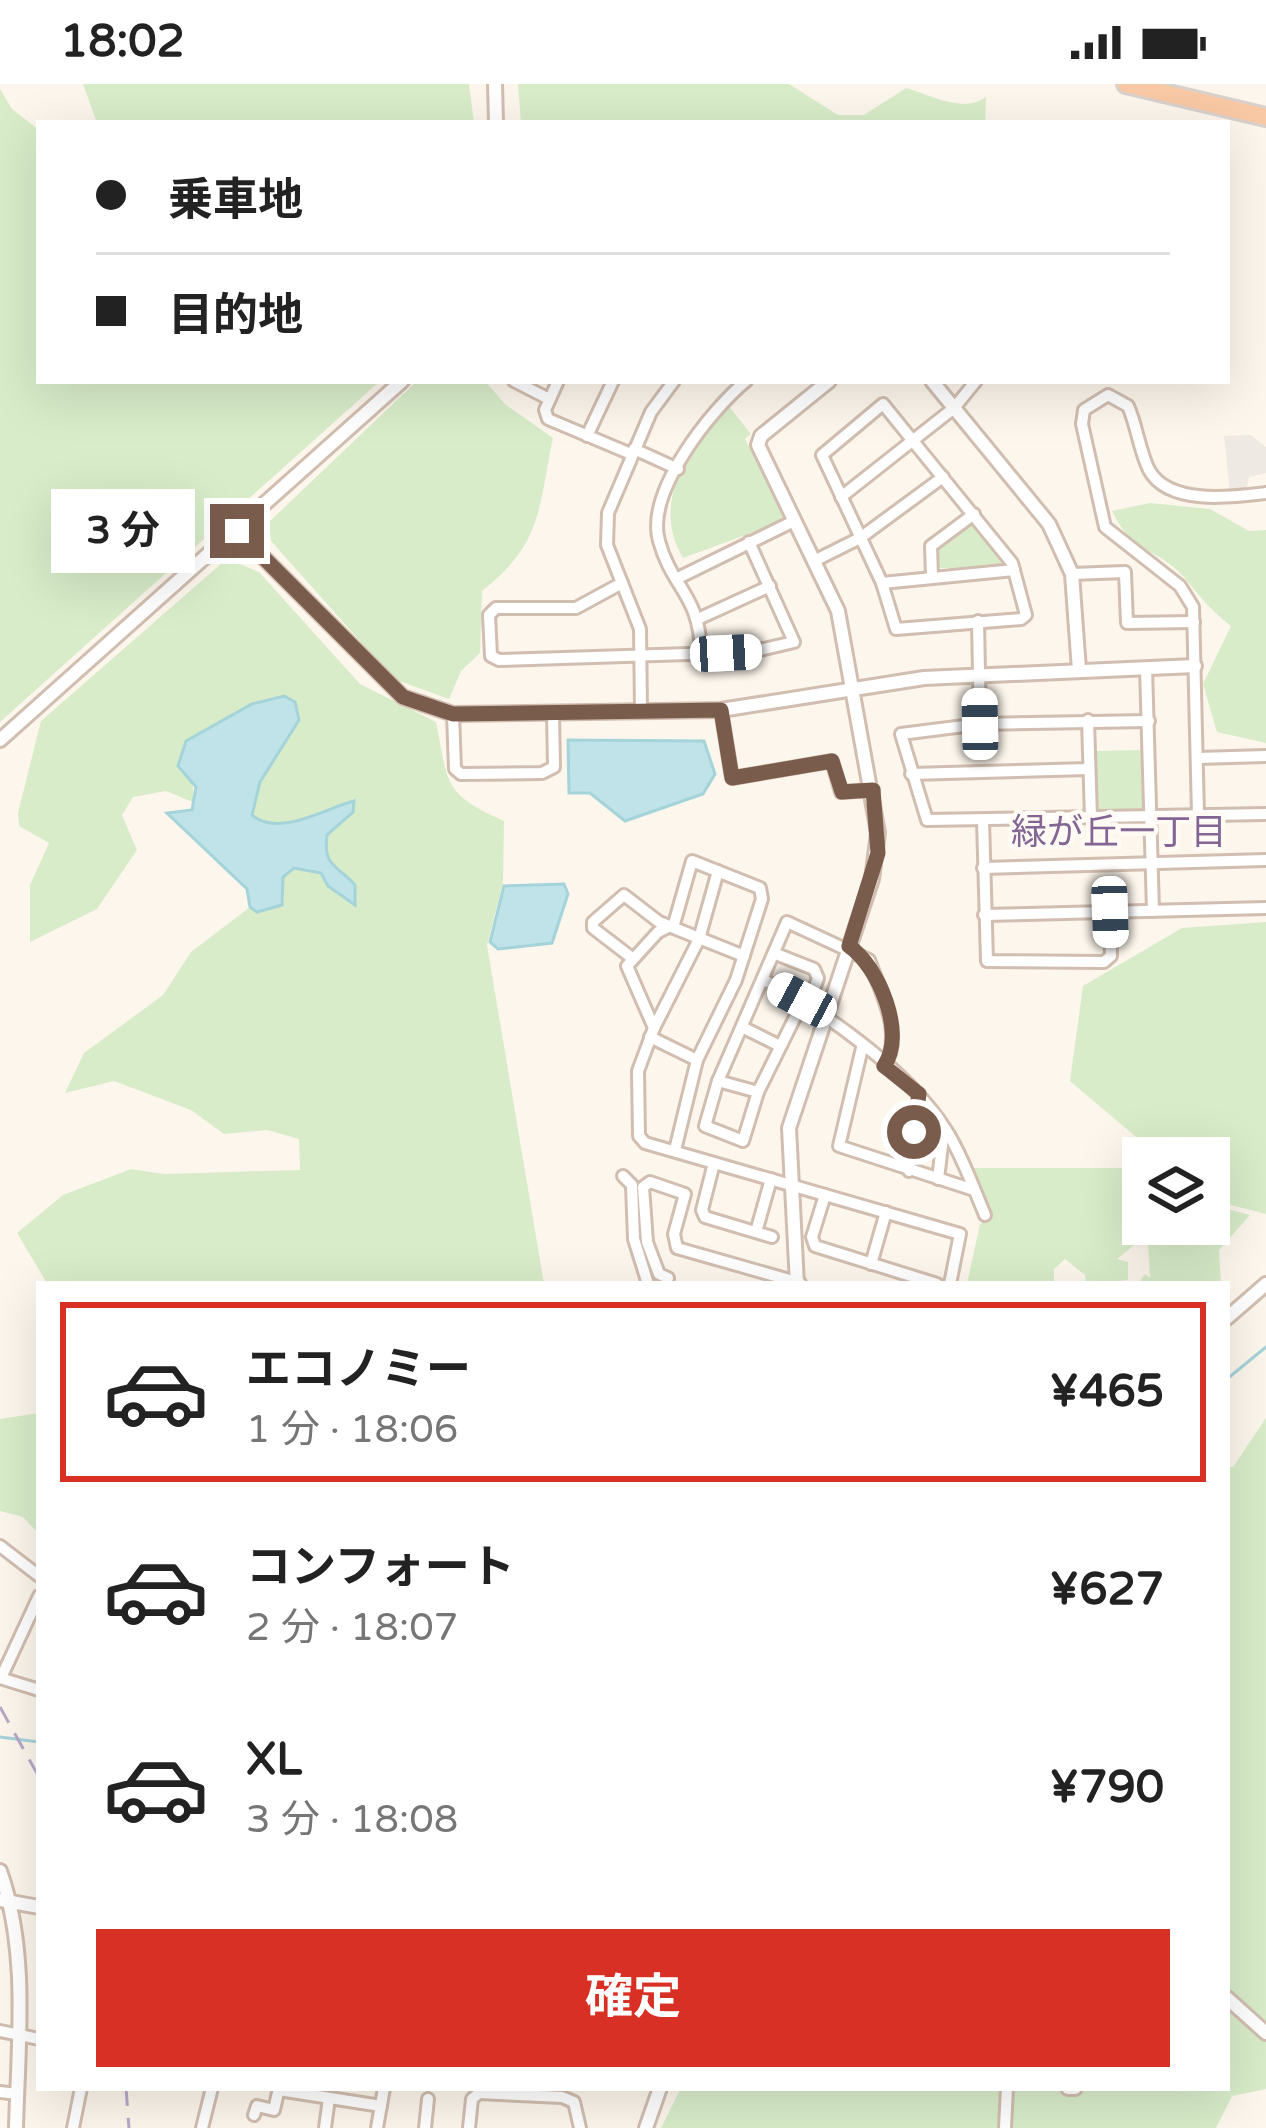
<!DOCTYPE html>
<html lang="ja">
<meta charset="utf-8">
<style>
:root{--surface:#fff;--page:#f2f2f2;--text:#222;--muted:#767676;--line:#e0e0e0;--accent:#d93025}
body{margin:0;font-family:"Varela Round","Noto Sans JP",sans-serif;background:var(--page);color:var(--text);height:100vh;display:flex;flex-direction:column;font-size:45px;white-space:nowrap}
*{box-sizing:border-box;margin:0}
p{font-size:39px;color:var(--muted)}
.icon{flex:none;width:66px;height:66px;fill:none;stroke:currentColor;stroke-width:2;stroke-linecap:round;stroke-linejoin:round}
.map{position:relative;flex:1;overflow:hidden}
.sheet{position:absolute;left:36px;top:1197px;width:1194px;height:810px;display:flex;flex-direction:column;background:var(--surface);border-radius:0px;box-shadow:0 12px 48px #0002}
.sheet>*{flex:none}
.hud{position:absolute;left:36px;top:36px;width:1194px;height:264px;border-radius:0px;box-shadow:0 12px 48px #0002;display:grid;align-content:center;height:264px;padding:0 60px;background:var(--surface)}
.buttons{position:absolute;left:1122px;top:1053px;display:grid;gap:24px}
.buttons a{display:grid;place-items:center;width:108px;height:108px;border-radius:0px;background:var(--surface);box-shadow:0 12px 48px #0002;font-size:60px}
.end{position:absolute;width:54px;height:54px;margin:-27px;border:15px solid #7a5c4d;background:#fff;box-shadow:0 0 0 6px #fff}
.from{border-radius:50%}
.bubble{position:absolute;height:84px;border-radius:0px;background:var(--surface);box-shadow:0 12px 48px #0002;font-size:39px;font-weight:700;line-height:84px;text-align:center}
.car{position:absolute;width:36px;height:72px;margin:-36px -18px;border-radius:15px;box-shadow:0 0 9px 3px #0007;background:linear-gradient(#fff 24%,#345 0 40%,#fff 0 76%,#345 0 86%,#fff 0)}
.hud b{display:flex;align-items:center;gap:42px;height:114px;font-size:45px}
.hud b+b{border-top:3px solid var(--line)}
.hud i{width:30px;height:30px;background:var(--text)}
ul{padding:21px 0 0;list-style:none}
li{display:flex;align-items:center;gap:36px;height:180px;margin:0 24px 18px;padding:0 36px;border:6px solid transparent;border-radius:0px}
li div{flex:1}
li b{display:block;font-size:45px}
li em{font-style:normal;font-weight:700}
li.on{border-color:var(--accent)}
li>.icon{width:108px;height:108px;stroke-width:1.5}
.cta{display:flex;gap:24px;margin-top:auto;padding:24px 60px}
.cta a{flex:1;height:138px;border-radius:0px;background:var(--accent);color:#fff;font-size:48px;font-weight:700;line-height:138px;text-align:center}
.status{display:flex;justify-content:space-between;align-items:center;height:84px;padding:0 60px;background:var(--surface);direction:ltr}
.status svg{height:33px;fill:currentColor}
.map>svg:first-child{display:block}
.industrial{fill:#efe9e4}
.green{fill:#d8ecc9}
.water{fill:#bfe3e8;stroke:#a5d3da;stroke-width:3}
.lines{fill:none;stroke-linecap:round;stroke-linejoin:round}
.stream{stroke:#a5d3da;stroke-width:3}
.minor-casing{stroke:#d1beb0;stroke-width:16}
.tertiary-casing{stroke:#d1beb0;stroke-width:18}
.trunk-casing{stroke:#dad1cd;stroke-width:22}
.minor{stroke:#fff;stroke-width:10}
.tertiary{stroke:#fff;stroke-width:12}
.trunk{stroke:#f9c8a4;stroke-width:16}
.rail{stroke:#b9a8c9;stroke-width:3;stroke-dasharray:18 12;stroke-linecap:butt}
.route{stroke:#7a5c4d;stroke-width:15}
.labels{text-anchor:middle;stroke-width:9;stroke-linejoin:round;paint-order:stroke}
.neighbourhood-label{font-size:36px;fill:#846695;stroke:#fffaf3}
</style>
<div class="status"><b>18:02</b><svg viewBox="0 0 49 12"><path d="M0 12V9h3v3zM5 12V6h3v6zM10 12V3h3v9zM15 12V0h3v12zM26 1h20v11H26zM47 4h2v5h-2z"/></svg></div>
<div class="map">
<svg width="1266" height="2044" viewBox="0 0 1266 2044">
<rect width="100%" height="100%" fill="#fdf6ec"/>
<path class="industrial" d="M1251 351 1266 363V389L1249 393 1246 408 1230 410 1224 352Z"/>
<g class="green">
<path d="M83 0H469L474 39H97Z"/>
<path d="M518 0H789L838 31H864L906 4C931 11 964 30 986 13L985 39H521Z"/>
<path d="M0 5 12 25 39 46V297H380L0 638Z"/>
<path d="M417 297H485L505 320 553 354C538 425 543 459 482 507L480 569 461 587 449 615 394 595 271 457 269 438Z"/>
<path d="M727 320 751 350 745 355 783 430 781 438 683 474C650 420 689 360 727 320Z"/>
<path d="M1150 419 1210 425 1249 447 1266 446V659L1217 648 1203 600 1231 542C1210 526 1199 511 1183 492 1155 462 1134 472 1112 427Z"/>
<path d="M970 436 1009 481 1006 485 936 484 937 465Z"/>
<path d="M235 478 259 488 360 600 436 638C449 701 442 709 504 737L503 799 487 861 544 1200 47 1199 17 1149 63 1111 131 1085 164 1090 300 1086 299 1055 267 1046 224 1050 191 1026 114 997 65 1009 84 969 163 911 191 868 250 823 257 828 284 814 283 793 294 784 322 789 353 820 351 795 329 783 327 751 353 728 348 717C324 731 275 750 252 731L253 717 275 669 284 612 252 620 186 657 195 719 166 707 133 713 122 731 137 766 97 825 30 858V801L49 759 19 742 18 729 41 637 222 479Z"/>
<path d="M1143 666 1144 724 1098 729 1093 667Z"/>
<path d="M1266 838V1130L1211 1116 1209 1074H1161L1070 997 1083 902 1182 844Z"/>
<path d="M973 1084H1143V1140H1209V1120L1250 1131 1219 1166 1221 1200H1138L1145 1190 1150 1194 1148 1161 1138 1158 1117 1175 1128 1178V1196L1086 1200 1085 1191 1065 1175 1054 1185V1200H967L980 1140 993 1133Z"/>
<path d="M39 1329V1450L23 1433 0 1427V1335Z"/>
<path d="M1266 1334V2005L1232 2012 1216 2044H661L681 2004H1227V1383H1233Z"/>
</g>
<g class="water">
<path d="M284 612 295 618 299 636 260 698 252 731C279 754 326 724 354 717L353 728 327 751C323 783 336 780 355 801V821L328 802 321 789 294 784 283 793 282 821 257 828 250 823 247 805 167 729 192 726 196 703 178 682 186 657 252 620Z"/>
<path d="M568 656 704 657 715 690 703 710 625 737 590 709H569Z"/>
<path d="M564 800 568 810 552 859 498 865 490 858 504 802Z"/>
</g>
<g class="lines">
<g class="stream">
<path d="M1227 1295 1266 1263"/>
<path d="M0 1653 39 1658"/>
</g>
<defs>
<g id="minor">
<path d="M514 297 549 315"/>
<path d="M558 297 545 326 548 335 631 370"/>
<path d="M883 320 1012 479 1026 531 1021 535 896 545 882 499 822 371Z"/>
<path d="M587 352 613 297"/>
<path d="M634 365 678 385"/>
<path d="M841 413 954 324 976 297"/>
<path d="M814 477 860 454 943 393"/>
<path d="M1072 490 1125 488 1127 539 1194 538"/>
<path d="M932 492 931 462 974 430"/>
<path d="M678 494 794 437"/>
<path d="M622 499 576 524H496L489 531 491 572 499 576 751 568 794 558 749 458"/>
<path d="M882 499 1014 486"/>
<path d="M700 534 770 502"/>
<path d="M978 537 980 640"/>
<path d="M701 570C700 510 672 505 659 457 645 408 711 326 746 297"/>
<path d="M1146 584 1153 827"/>
<path d="M721 626 732 694 832 677 841 708 873 706"/>
<path d="M641 627 640 545 607 461 608 429 651 328 674 297"/>
<path d="M453 630 455 685 461 690 542 689 554 683 553 629"/>
<path d="M1088 636 1091 734"/>
<path d="M1149 637 980 640 901 650 927 736 1266 730"/>
<path d="M1198 674 1266 672"/>
<path d="M911 690 1089 685"/>
<path d="M1198 731 1193 523 1180 502 1105 443 1082 340 1084 326 1108 311 1128 322C1137 342 1139 366 1149 386 1169 422 1233 413 1266 409"/>
<path d="M983 736 987 877 1104 878 1111 872 1110 828"/>
<path d="M983 784 1266 776"/>
<path d="M984 831 1266 824"/>
<path d="M776 870 814 885 818 894 808 921"/>
<path d="M632 874 593 844V838L624 811 659 838 744 872"/>
<path d="M766 897C827 929 909 988 946 1046 962 1071 973 1103 985 1131"/>
<path d="M803 917 758 1008 743 1057 705 1042 718 997 787 838 869 876C880 907 905 951 884 982"/>
<path d="M654 944 699 855 718 787"/>
<path d="M744 944 780 962"/>
<path d="M650 953 697 976"/>
<path d="M862 964 839 1062 974 1106"/>
<path d="M718 997 758 1008"/>
<path d="M675 1066 697 976 736 896 762 815 760 804 692 777 674 840 658 848 627 882 654 944 638 987 639 1052 645 1059 960 1150 950 1200"/>
<path d="M714 1079 702 1126 705 1133 772 1153"/>
<path d="M909 1087 919 1010"/>
<path d="M623 1092 632 1101 634 1155 648 1200"/>
<path d="M938 1095 944 1045"/>
<path d="M825 1111 812 1153 815 1162 937 1200"/>
<path d="M756 1148 771 1095"/>
<path d="M871 1180 886 1128"/>
<path d="M668 1194 659 1190 647 1158 643 1103 650 1098 685 1110 674 1150 677 1164 800 1199"/>
<path d="M0 1462 39 1492"/>
<path d="M0 1594 39 1606"/>
<path d="M1 1594 39 1512"/>
<path d="M0 1947 39 1955"/>
<path d="M279 2006 381 2022"/>
<path d="M0 2008 17 2010"/>
<path d="M254 2031 257 2022 274 2026 279 2004"/>
<path d="M73 2044 81 2004"/>
<path d="M202 2044 212 2004"/>
<path d="M325 2044 329 2014"/>
<path d="M377 2044 384 2004"/>
<path d="M425 2044 428 2015"/>
<path d="M469 2044 472 2015 479 2009 562 2013 574 2018 580 2044"/>
<path d="M1005 2044 1007 2004"/>
</g>
<g id="tertiary">
<path d="M495 0 496 39"/>
<path d="M932 297 1049 440 1072 490 1079 586"/>
<path d="M237 447 403 613 453 630 721 626 924 594 1195 582"/>
<path d="M0 656 402 297"/>
<path d="M797 1200 789 1044 872 795 878 749 838 527 758 361 761 352 829 297"/>
<path d="M1227 1234 1266 1200"/>
<path d="M0 1787C29 1868 18 1960 16 2044"/>
<path d="M0 1816 39 1823"/>
<path d="M1227 1914 1266 1949"/>
<path d="M1068 2004H1075"/>
<path d="M646 2044 660 2004"/>
</g>
<path id="trunk" d="M1126 0 1266 33"/>
</defs>
<use href="#minor" class="minor-casing"/>
<use href="#tertiary" class="tertiary-casing"/>
<use href="#trunk" class="trunk-casing"/>
<use href="#minor" class="minor"/>
<use href="#tertiary" class="tertiary"/>
<use href="#trunk" class="trunk"/>
<g class="rail">
<path d="M0 1623 39 1693"/>
<path d="M126 2004 129 2044"/>
</g>
</g>
<g class="lines">
<path class="route" d="M237 447 403 613 453 630 721 626 732 694 832 677 842 708 873 706 878 769 849 862C878 882 907 949 884 982L919 1010 914 1048"/>
</g>
<g class="labels">
<g class="neighbourhood-label">
<text x="1119" y="760">緑が丘一丁目</text>
</g>
</g>
</svg>
<div class="buttons">
<a><svg class="icon" aria-label="layers" viewBox="0 0 24 24"><path d="M12 4l9 5-9 5-9-5zM3 14l9 5 9-5"/></svg></a>
</div>
<i class="end from" style="left:914px;top:1048px"></i>
<i class="end" style="left:237px;top:447px"></i>
<div class="bubble" style="left:51px;top:405px;width:144px">3 分</div>
<i class="car" style="left:726px;top:569px;rotate:87deg"></i>
<i class="car" style="left:980px;top:640px;rotate:359deg"></i>
<i class="car" style="left:1110px;top:828px;rotate:178deg"></i>
<i class="car" style="left:802px;top:916px;rotate:298deg"></i>
<div class="hud">
<b><i class="from"></i>乗車地</b>
<b><i></i>目的地</b>
</div>
<section class="sheet">
<ul>
<li class="on"><svg class="icon" aria-label="car" viewBox="0 0 24 24"><path d="M5 17H2v-5l4-1 3-4h7l3 4 3 1v5h-3M9 17h6M6 11h13"/><circle cx="7" cy="17" r="2"/><circle cx="17" cy="17" r="2"/></svg><div><b>エコノミー</b><p>1 分 · 18:06</p></div><em>¥465</em></li>
<li><svg class="icon" aria-label="car" viewBox="0 0 24 24"><path d="M5 17H2v-5l4-1 3-4h7l3 4 3 1v5h-3M9 17h6M6 11h13"/><circle cx="7" cy="17" r="2"/><circle cx="17" cy="17" r="2"/></svg><div><b>コンフォート</b><p>2 分 · 18:07</p></div><em>¥627</em></li>
<li><svg class="icon" aria-label="car" viewBox="0 0 24 24"><path d="M5 17H2v-5l4-1 3-4h7l3 4 3 1v5h-3M9 17h6M6 11h13"/><circle cx="7" cy="17" r="2"/><circle cx="17" cy="17" r="2"/></svg><div><b>XL</b><p>3 分 · 18:08</p></div><em>¥790</em></li>
</ul>
<div class="cta"><a>確定</a></div>
</section>
</div>
